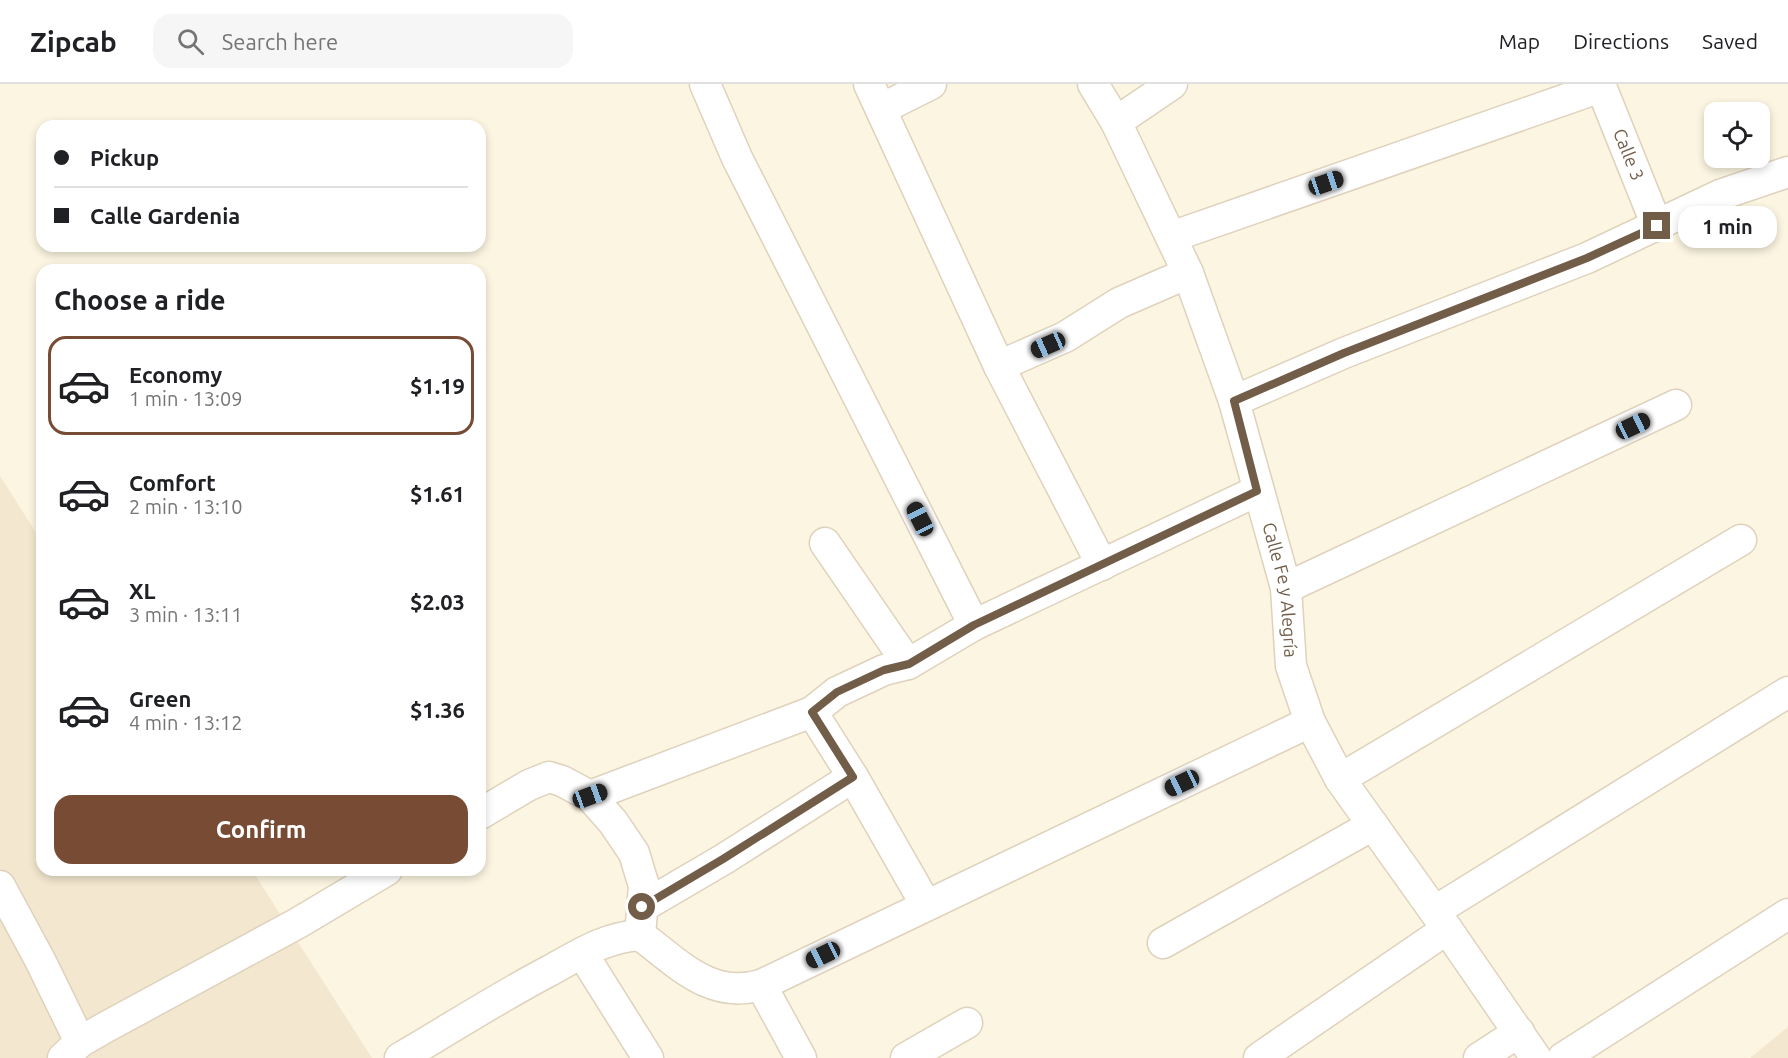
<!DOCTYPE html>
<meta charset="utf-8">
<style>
:root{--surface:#fff;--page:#f6f6f6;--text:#202124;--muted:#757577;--line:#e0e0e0;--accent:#784b34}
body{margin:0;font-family:Ubuntu,sans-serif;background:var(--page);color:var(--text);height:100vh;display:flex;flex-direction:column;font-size:22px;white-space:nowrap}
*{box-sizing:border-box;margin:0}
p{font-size:20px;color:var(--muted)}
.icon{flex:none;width:33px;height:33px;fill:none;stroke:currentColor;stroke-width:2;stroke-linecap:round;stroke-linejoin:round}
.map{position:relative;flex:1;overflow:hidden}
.sheet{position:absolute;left:36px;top:180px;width:450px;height:612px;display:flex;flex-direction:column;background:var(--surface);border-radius:18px;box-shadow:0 3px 9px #0003}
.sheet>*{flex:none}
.hud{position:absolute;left:36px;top:36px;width:450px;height:132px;border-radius:18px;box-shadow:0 3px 9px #0003;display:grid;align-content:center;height:132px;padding:0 18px;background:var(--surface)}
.buttons{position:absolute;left:1704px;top:18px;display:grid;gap:12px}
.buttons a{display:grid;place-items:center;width:66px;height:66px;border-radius:12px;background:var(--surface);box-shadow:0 3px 9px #0003;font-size:30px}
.end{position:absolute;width:27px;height:27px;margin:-14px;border:8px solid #725d48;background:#fff;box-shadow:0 0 0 3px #fff}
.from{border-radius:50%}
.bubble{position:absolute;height:42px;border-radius:18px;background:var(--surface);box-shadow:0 3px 9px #0003;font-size:20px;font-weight:700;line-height:42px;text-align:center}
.car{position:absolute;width:18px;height:36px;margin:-18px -9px;border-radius:8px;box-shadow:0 0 4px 2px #0007;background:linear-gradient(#222 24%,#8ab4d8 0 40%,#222 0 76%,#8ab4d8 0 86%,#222 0)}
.hud b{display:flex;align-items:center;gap:21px;height:57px;font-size:22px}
.hud b+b{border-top:2px solid var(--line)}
.hud i{width:15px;height:15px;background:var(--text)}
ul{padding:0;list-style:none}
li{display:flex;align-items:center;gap:18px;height:99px;margin:0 12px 9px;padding:0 6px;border:3px solid transparent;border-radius:18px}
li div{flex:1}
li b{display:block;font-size:22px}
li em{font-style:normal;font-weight:700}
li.current{border-color:var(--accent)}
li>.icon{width:54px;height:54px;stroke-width:1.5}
h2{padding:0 18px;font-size:27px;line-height:72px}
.button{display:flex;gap:12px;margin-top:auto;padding:12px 18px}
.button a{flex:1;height:69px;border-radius:18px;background:var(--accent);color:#fff;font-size:24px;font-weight:700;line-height:69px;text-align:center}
header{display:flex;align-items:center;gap:36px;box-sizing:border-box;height:84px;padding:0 30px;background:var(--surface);border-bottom:2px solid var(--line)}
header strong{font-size:28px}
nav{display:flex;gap:33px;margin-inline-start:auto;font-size:21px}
.search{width:420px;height:54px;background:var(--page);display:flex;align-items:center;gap:15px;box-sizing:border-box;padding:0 21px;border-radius:18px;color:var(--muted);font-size:22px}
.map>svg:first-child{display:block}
.residential{fill:#f3e7cf}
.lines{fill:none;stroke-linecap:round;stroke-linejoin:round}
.street-casing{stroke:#dfd2bd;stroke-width:33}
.street{stroke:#fff;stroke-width:30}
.route{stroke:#725d48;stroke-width:8}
.labels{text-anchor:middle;stroke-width:6;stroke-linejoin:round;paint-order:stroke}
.street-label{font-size:18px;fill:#725d48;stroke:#fff8e6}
</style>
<header>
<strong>Zipcab</strong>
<div class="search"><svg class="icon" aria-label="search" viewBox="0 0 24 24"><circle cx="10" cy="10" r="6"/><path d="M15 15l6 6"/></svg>Search here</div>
<nav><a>Map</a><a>Directions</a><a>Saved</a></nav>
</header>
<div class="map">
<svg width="1788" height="974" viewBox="0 0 1788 974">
<rect width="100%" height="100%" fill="#fcf5e1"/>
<g class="residential">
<path d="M0 392 42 458V786H252L372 974H0Z"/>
<path d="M1788 943V974H1750Z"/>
</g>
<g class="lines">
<defs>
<g id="street">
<path d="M705 0 737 74 974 541"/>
<path d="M869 0 999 282 1102 481"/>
<path id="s1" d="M1093 0 1116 38 1188 189 1234 317 1286 504 1291 582 1310 638 1340 695 1447 845 1536 974"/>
<path id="s2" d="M1600 0 1657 142"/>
<path d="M881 25 931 0"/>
<path d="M1116 38 1172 0"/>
<path d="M1171 153 1601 3"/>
<path d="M999 282 1065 253 1119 219 1188 189"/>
<path d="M1234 317 1344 269 1587 174 1720 111 1788 88"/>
<path d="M825 459 908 580"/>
<path d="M1286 504 1676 321"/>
<path d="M1340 695 1741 456"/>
<path d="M590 712 812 628"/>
<path d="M480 730 529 701 549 693 562 697 590 712 613 738 634 769 644 802 640 851"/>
<path d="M0 802 41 878 80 958"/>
<path d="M926 821 853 693 812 628 837 608 884 586 908 580 974 541 1257 407"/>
<path d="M642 823 724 775 853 693"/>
<path d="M1435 827 1788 608"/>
<path d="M1163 859 1373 741"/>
<path d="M582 869 648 974"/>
<path d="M761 901 801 974"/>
<path d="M63 974 80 958 106 943 298 839 387 786"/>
<path d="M400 974C450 945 499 913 551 886 580 870 606 853 640 851 678 879 710 916 761 901L1310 638"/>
<path d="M906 974 967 939"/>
<path d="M1259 974 1447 845"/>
<path d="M1479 974 1519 948"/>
<path d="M1563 974 1788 830"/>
</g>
</defs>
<use href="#street" class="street-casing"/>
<use href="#street" class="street"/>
</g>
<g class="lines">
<path class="route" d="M642 823 723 775 853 693 812 628 837 608 884 586 909 580 974 541 1257 407 1234 317 1344 269 1587 174 1657 142"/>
</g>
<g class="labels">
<g class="street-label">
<text dy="6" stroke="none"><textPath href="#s2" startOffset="76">Calle 3</textPath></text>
<text dy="6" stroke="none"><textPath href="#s1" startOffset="543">Calle Fe y Alegría</textPath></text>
</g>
</g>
</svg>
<div class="buttons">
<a><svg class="icon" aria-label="locate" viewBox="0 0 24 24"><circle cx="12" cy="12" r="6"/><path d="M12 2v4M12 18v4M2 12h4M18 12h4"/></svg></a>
</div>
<i class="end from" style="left:642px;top:823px"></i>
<i class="end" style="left:1657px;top:142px"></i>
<div class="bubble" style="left:1678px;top:122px;width:99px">1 min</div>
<i class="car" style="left:1326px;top:99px;rotate:71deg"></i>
<i class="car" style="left:1048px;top:261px;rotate:246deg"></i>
<i class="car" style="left:1633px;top:342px;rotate:65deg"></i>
<i class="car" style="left:920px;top:435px;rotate:333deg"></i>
<i class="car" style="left:1182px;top:699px;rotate:245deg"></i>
<i class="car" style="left:590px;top:712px;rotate:70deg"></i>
<i class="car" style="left:823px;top:871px;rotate:244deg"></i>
<div class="hud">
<b><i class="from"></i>Pickup</b>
<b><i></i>Calle Gardenia</b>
</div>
<section class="sheet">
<h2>Choose a ride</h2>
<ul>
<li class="current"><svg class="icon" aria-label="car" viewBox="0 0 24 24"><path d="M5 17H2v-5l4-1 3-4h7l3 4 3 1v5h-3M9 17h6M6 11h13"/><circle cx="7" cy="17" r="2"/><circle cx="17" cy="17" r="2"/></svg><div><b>Economy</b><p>1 min · 13:09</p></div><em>$1.19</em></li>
<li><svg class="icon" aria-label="car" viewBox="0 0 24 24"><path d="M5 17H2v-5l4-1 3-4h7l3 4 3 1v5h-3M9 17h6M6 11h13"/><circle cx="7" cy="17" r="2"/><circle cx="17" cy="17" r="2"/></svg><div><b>Comfort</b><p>2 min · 13:10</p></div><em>$1.61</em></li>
<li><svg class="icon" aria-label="car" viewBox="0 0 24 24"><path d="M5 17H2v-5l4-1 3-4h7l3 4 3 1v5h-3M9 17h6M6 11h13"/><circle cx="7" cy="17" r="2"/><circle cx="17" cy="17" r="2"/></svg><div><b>XL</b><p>3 min · 13:11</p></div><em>$2.03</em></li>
<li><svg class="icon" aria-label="car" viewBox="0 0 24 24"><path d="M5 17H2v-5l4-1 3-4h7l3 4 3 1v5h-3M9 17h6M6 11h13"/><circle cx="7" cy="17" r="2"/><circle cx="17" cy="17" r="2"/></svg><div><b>Green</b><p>4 min · 13:12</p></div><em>$1.36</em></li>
</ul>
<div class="button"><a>Confirm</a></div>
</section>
</div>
